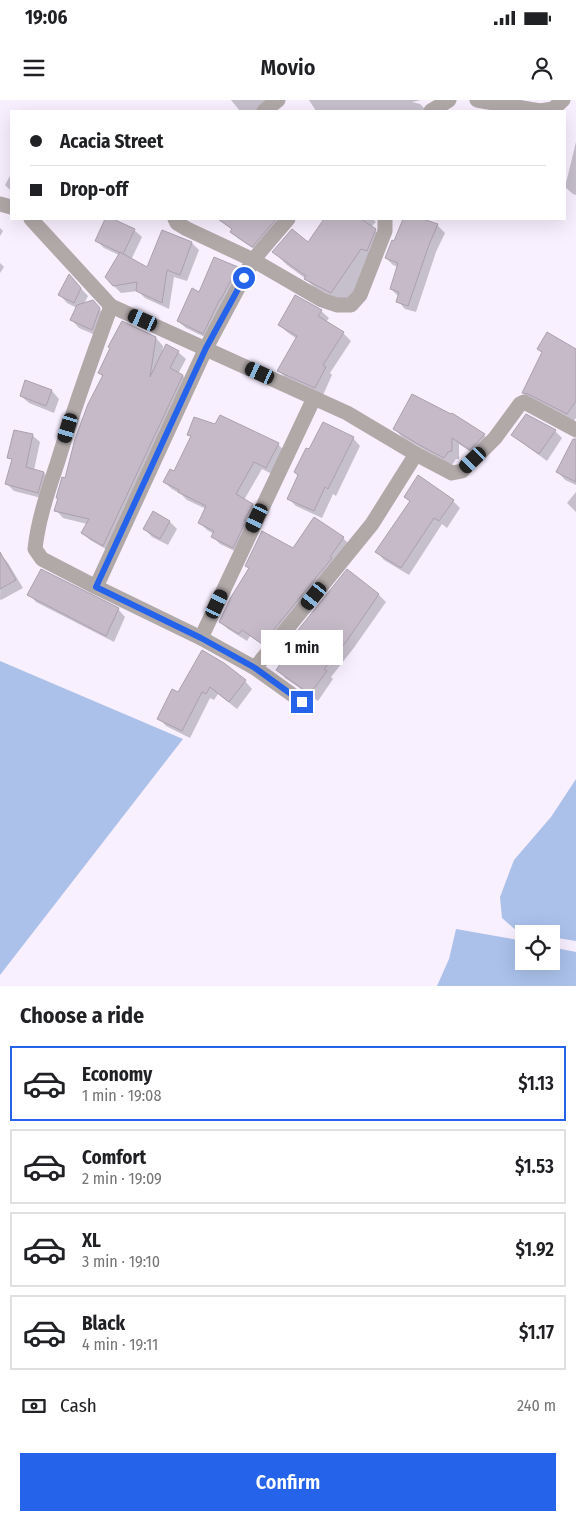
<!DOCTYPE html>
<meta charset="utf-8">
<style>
:root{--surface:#fff;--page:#f2f2f2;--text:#202124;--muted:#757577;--line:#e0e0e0;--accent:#2563eb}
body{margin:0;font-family:"Fira Sans Condensed",sans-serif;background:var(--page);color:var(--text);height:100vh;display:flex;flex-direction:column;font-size:19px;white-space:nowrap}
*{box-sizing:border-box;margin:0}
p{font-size:16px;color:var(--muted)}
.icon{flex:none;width:28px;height:28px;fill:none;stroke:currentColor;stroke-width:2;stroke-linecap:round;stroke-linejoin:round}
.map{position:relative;height:886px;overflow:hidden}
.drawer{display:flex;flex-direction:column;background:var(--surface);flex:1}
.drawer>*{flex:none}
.banner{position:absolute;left:10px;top:10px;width:556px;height:110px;border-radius:0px;box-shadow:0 5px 20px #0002;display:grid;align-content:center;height:110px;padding:0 20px;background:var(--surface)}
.tools{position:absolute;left:515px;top:825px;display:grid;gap:10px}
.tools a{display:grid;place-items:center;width:45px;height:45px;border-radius:0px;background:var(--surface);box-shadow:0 5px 20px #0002;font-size:25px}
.end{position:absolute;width:22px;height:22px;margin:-11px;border:6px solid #2563eb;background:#fff;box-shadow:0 0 0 2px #fff}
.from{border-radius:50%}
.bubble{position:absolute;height:35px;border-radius:0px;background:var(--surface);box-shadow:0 5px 20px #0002;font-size:16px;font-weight:600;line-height:35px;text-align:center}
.car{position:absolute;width:15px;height:30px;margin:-15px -8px;border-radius:6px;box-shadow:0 0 4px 1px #0007;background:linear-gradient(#222 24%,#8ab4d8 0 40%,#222 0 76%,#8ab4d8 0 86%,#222 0)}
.banner b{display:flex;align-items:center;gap:18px;height:48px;font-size:19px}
.banner b+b{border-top:1px solid var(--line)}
.banner i{width:12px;height:12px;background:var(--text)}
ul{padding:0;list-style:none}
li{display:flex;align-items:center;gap:15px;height:75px;margin:0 10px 8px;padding:0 10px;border:2px solid var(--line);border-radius:0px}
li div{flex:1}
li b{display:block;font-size:19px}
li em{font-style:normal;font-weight:600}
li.active{border-color:var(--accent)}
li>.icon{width:45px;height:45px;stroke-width:1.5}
h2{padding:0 20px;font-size:22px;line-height:60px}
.pay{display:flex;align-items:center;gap:12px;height:55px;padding:0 20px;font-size:19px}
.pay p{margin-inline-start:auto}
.primary-button{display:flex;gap:10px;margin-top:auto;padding:10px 20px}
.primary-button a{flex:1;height:58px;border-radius:0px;background:var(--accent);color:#fff;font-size:20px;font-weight:600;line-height:58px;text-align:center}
.status{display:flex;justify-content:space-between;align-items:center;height:35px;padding:0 25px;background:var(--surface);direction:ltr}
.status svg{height:14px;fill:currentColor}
header{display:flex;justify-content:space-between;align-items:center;height:65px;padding:0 20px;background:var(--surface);font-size:22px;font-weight:600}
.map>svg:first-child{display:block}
.water{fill:#abc1ea}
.shadow{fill:#0003}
.building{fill:#c6bac9;stroke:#aba1ae}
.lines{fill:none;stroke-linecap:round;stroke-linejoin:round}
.minor{stroke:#b1a8a8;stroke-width:15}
.route{stroke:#2563eb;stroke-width:6}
</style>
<div class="status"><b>19:06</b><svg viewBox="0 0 49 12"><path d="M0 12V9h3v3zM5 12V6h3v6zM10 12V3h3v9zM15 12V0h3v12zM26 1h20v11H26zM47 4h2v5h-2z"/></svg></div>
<header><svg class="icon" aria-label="menu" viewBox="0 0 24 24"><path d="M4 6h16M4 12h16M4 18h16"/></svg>Movio<svg class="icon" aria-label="person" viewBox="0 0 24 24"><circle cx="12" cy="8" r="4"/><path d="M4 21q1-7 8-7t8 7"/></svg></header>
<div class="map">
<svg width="576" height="886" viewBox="0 0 576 886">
<rect width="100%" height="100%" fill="#f8efff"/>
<g class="water">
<path d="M0 561 183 639 0 875Z"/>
<path d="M576 679V841L551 837V834H531L518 832 502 818 500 797 514 760 551 717Z"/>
<path d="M456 829 524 841V861H551V847L576 852V886H437L449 859Z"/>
</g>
<g class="shadow">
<path d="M231 0H272L259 11H240Z"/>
<path d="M309 0H421L412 2 420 4 427 11H316Z"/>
<path d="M576 42V95L573 94 565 87Z"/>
<path d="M11 74V91L5 85Z"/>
<path d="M107 119H110L134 130 142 137 131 160 148 169 192 143 199 150 187 181 174 177 169 209 145 198 138 191 121 193 114 186 119 155 104 148 97 141Z"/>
<path d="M218 119H291L260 153 239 139 231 132 233 130Z"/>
<path d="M325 119H373L376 122 371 127 388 143 345 206 319 192 306 179 287 165 274 152 308 144Z"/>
<path d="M404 119H425L423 120 437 125 445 133 436 152 416 212 405 209 398 201 399 197 391 189 398 167 393 165 386 158 395 143Z"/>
<path d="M0 128 3 131 0 136Z"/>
<path d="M215 159 238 168 245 176 211 240 186 228 178 221 200 193Z"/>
<path d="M0 163 4 167 0 173Z"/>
<path d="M76 183 88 196 84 204 92 202 107 217 100 237 79 228 72 220 77 208 67 203 60 195Z"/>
<path d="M321 211 329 218 326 222 343 233 351 241 330 273 332 275 323 295 286 278 279 271 297 239 287 232 279 225Z"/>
<path d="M156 238 163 246 162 254 178 252 186 259 178 274 183 276 190 283 111 452 90 440 82 433 87 424 63 418 56 410 59 399 57 397 66 380 103 277 99 273Z"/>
<path d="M538 249 576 251V318L574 321 530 300 523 293 543 253Z"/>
<path d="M26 282 52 291 59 299 54 313 29 303 21 296Z"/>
<path d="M452 315 484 335 491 343 478 357 459 344V359H456L452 365 402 337 395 329Z"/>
<path d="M555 331 562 338 547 361 521 342 513 335Z"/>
<path d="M189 334 278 344 285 352 274 375 262 369 244 400 253 405 260 412 241 454 220 444 213 437 214 434 207 430 199 422 206 409 187 400 182 395 172 389 164 382 174 372 192 338Z"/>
<path d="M32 335 40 342 34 370 44 373 51 381 45 399 14 391 6 383 13 361 9 357Z"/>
<path d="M353 338 360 346 336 396 333 394 322 418 296 406 289 399 309 351Z"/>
<path d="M576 350V385L565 380 558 372Z"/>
<path d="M576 392V412L567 403Z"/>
<path d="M405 396 453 401 460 408 447 428 442 424 409 475 384 460 377 452 411 402Z"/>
<path d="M315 418 343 438 351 446 270 550 250 536 247 541 228 529 220 522 250 469 247 466 293 449Z"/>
<path d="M170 422 177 429 168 445 152 437 145 429Z"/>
<path d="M1 455 8 463 23 488 1 500 0 499Z"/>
<path d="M29 494 118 509 125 517 114 542 36 502Z"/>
<path d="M379 495 386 502 353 549 331 577 333 579 318 601 285 578 278 570Z"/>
<path d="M203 552 245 581 252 589 237 609 218 594 214 600 210 598 190 638 166 626 159 618 178 594Z"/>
</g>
<g class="building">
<path d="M105 119H113L135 129 123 154 95 141Z"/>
<path d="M218 119H276L252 147 230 132 232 129Z"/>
<path d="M324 119H361L376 129 367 151 361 149 331 193 304 179 306 176 272 152 292 129 308 142Z"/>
<path d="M403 119H423L438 124 429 145 408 206 396 202 399 192 390 189 398 163 385 158 392 140 394 141Z"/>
<path d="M162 130 192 142 180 175 167 170 162 203 136 191 137 182 113 186 105 177 120 152 147 167Z"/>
<path d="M214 157 238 167 221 199H220L203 234 177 221 192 188 199 192Z"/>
<path d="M69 174 81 188 74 203 58 195Z"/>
<path d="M295 195 322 210 318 216 344 232 323 265 326 267 315 288 277 271 297 236 278 225Z"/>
<path d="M93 200 100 208 92 230 70 220 77 205Z"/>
<path d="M122 221 156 237 150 277 166 244 179 251 170 268 183 275 103 446 81 433 89 419 54 411 58 398H56L62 377 65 378 75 339 88 304 103 275 98 273 110 248 108 247Z"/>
<path d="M547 232 576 249V301L567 314 528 294 522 293 542 252 537 249Z"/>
<path d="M25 280 52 290 46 306 20 296Z"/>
<path d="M412 294 451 314 452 313 485 334 470 350 452 338V351L448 352 444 358 421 346 393 329Z"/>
<path d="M526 314 556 330 539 354 511 335Z"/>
<path d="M220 315 279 343 266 368 254 362 236 394 253 404 244 421H246L233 448 211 437 214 431 198 423 206 406 178 392 179 390 163 382 170 369 174 371 191 336 187 335 194 317 215 324Z"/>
<path d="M323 322 354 337 328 389 325 387 314 411 287 399 298 375 294 372 306 348 309 349Z"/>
<path d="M14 330 33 334 26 367 44 372 38 393 5 384 12 359 7 358Z"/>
<path d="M573 339H576V382L556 372Z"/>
<path d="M418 375 454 400 439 421 434 418 401 468 375 452 410 401 404 397Z"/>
<path d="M153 411 170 421 160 439 143 429Z"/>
<path d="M314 417 344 437 330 457 332 458 262 544 242 530 239 534 219 522 231 497 249 468 245 466 262 431 293 448Z"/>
<path d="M0 452 16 480 0 489Z"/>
<path d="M41 469 119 508 106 536 27 495Z"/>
<path d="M347 469 379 494 346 542 324 569 327 571 310 594 276 570 284 559 278 555Z"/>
<path d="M202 550 224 563 246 580 229 602 210 587 206 594 202 592 182 631 157 619 172 589 178 592Z"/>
</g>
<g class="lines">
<g class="minor">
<path d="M477 0 540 11 553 9 563 0"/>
<path d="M264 11 278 0"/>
<path d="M431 11 449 0"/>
<path d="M0 104 11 107"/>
<path d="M31 119 111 206 347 313 416 354 372 424 255 568"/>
<path d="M175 119 177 123 187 129 253 160 322 200 337 205H351L360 195 385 131V119"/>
<path d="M111 206C92 258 73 311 57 364 48 391 38 420 35 449L42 459 96 487 201 538 255 568 301 601"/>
<path d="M416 354 452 373 462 371 495 338 520 304 524 302 576 330"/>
<path d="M96 487 206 248 253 160 288 119"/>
<path d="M201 538 314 298"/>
</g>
</g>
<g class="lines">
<path class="route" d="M244 178 206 248 96 487 201 538 255 568 302 602"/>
</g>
</svg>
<div class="tools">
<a><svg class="icon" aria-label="locate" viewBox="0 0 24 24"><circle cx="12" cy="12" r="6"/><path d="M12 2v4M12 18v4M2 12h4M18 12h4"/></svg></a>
</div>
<i class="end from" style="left:244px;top:178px"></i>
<i class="end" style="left:302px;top:602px"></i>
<div class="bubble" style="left:261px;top:530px;width:82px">1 min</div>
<i class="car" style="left:143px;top:220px;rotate:294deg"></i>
<i class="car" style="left:260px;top:273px;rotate:295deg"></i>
<i class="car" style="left:68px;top:328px;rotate:197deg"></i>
<i class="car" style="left:473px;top:360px;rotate:226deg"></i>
<i class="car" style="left:257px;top:418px;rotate:205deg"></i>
<i class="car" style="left:314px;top:496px;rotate:219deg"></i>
<i class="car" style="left:217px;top:504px;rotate:25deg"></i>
<div class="banner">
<b><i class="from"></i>Acacia Street</b>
<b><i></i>Drop-off</b>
</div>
</div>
<section class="drawer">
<h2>Choose a ride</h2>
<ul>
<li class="active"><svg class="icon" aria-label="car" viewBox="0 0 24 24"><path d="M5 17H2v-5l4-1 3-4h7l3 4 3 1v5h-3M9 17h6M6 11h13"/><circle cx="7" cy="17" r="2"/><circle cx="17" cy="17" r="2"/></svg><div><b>Economy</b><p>1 min · 19:08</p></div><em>$1.13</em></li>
<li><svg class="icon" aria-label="car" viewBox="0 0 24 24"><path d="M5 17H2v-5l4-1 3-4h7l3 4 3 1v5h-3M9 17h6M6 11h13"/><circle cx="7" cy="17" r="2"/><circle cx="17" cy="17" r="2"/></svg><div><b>Comfort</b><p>2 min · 19:09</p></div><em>$1.53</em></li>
<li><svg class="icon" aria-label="car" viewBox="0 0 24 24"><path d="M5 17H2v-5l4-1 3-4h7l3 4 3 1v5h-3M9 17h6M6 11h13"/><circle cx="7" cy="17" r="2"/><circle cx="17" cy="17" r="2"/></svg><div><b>XL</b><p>3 min · 19:10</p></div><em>$1.92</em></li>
<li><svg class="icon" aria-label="car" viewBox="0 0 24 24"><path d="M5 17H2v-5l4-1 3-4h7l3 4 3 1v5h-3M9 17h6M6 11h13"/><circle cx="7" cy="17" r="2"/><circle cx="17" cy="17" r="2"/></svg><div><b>Black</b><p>4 min · 19:11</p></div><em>$1.17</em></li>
</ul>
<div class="pay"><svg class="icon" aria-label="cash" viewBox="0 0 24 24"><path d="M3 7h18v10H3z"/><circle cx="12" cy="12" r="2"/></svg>Cash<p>240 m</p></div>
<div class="primary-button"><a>Confirm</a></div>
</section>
